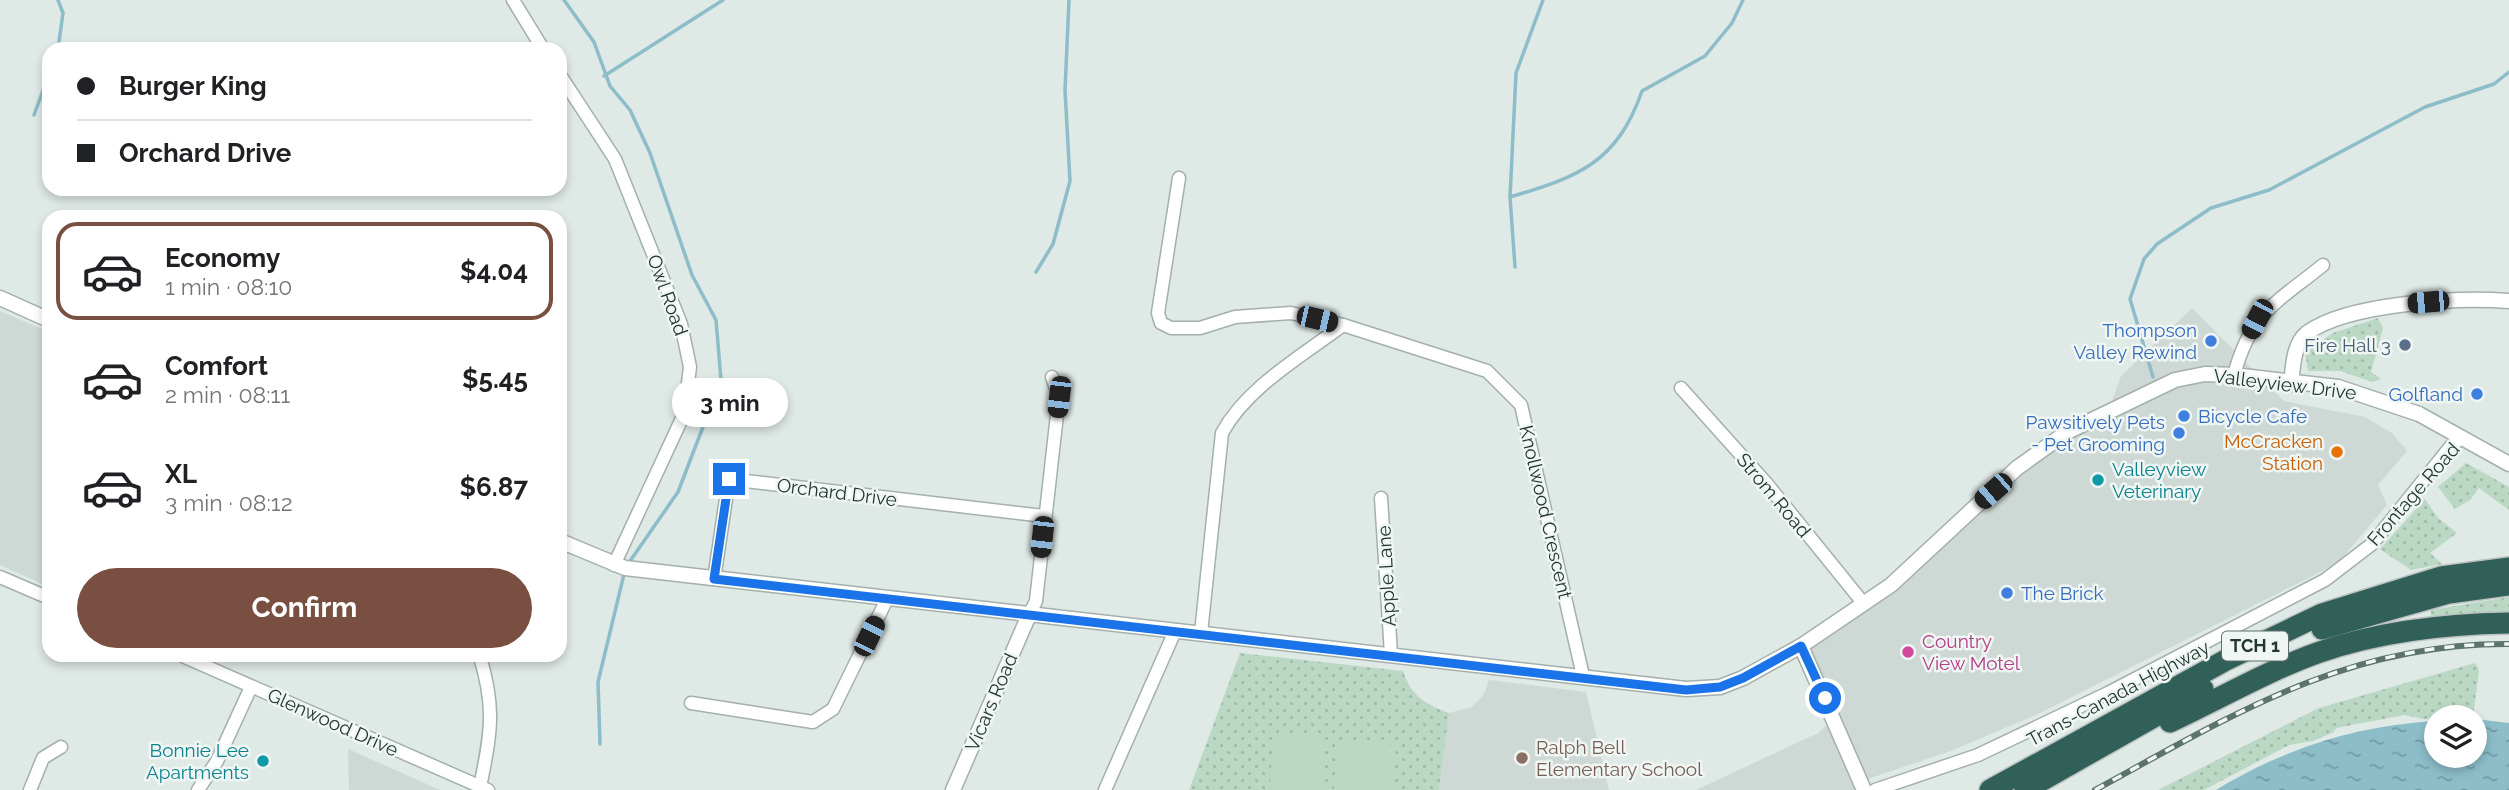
<!DOCTYPE html>
<meta charset="utf-8">
<style>
:root{--surface:#fff;--page:#f6f6f6;--text:#202124;--muted:#757577;--line:#e0e0e0;--accent:#784f41}
body{margin:0;font-family:Raleway,sans-serif;background:var(--page);color:var(--text);height:100vh;display:flex;flex-direction:column;font-size:26px;white-space:nowrap}
*{box-sizing:border-box;margin:0}
p{font-size:23px;color:var(--muted)}
.icon{flex:none;width:38px;height:38px;fill:none;stroke:currentColor;stroke-width:2;stroke-linecap:round;stroke-linejoin:round}
.map{position:relative;flex:1;overflow:hidden}
.sheet{position:absolute;left:42px;top:210px;width:525px;height:452px;display:flex;flex-direction:column;background:var(--surface);border-radius:21px;box-shadow:0 4px 10px #0003}
.sheet>*{flex:none}
.hud{position:absolute;left:42px;top:42px;width:525px;height:154px;border-radius:21px;box-shadow:0 4px 10px #0003;display:grid;align-content:center;height:154px;padding:0 35px;background:var(--surface)}
.buttons{position:absolute;left:2424px;top:705px;display:grid;gap:14px}
.buttons a{display:grid;place-items:center;width:63px;height:63px;border-radius:50%;background:var(--surface);box-shadow:0 4px 10px #0003;font-size:35px}
.end{position:absolute;width:32px;height:32px;margin:-16px;border:9px solid #1a73e8;background:#fff;box-shadow:0 0 0 4px #fff}
.from{border-radius:50%}
.bubble{position:absolute;height:49px;border-radius:24px;background:var(--surface);box-shadow:0 4px 10px #0003;font-size:23px;font-weight:700;line-height:49px;text-align:center}
.car{position:absolute;width:21px;height:42px;margin:-21px -10px;border-radius:9px;box-shadow:0 0 5px 2px #0007;background:linear-gradient(#222 24%,#8ab4d8 0 40%,#222 0 76%,#8ab4d8 0 86%,#222 0)}
.hud b{display:flex;align-items:center;gap:24px;height:66px;font-size:26px}
.hud b+b{border-top:2px solid var(--line)}
.hud i{width:18px;height:18px;background:var(--text)}
ul{padding:12px 0 0;list-style:none}
li{display:flex;align-items:center;gap:21px;height:98px;margin:0 14px 10px;padding:0 21px;border:4px solid transparent;border-radius:21px}
li div{flex:1}
li b{display:block;font-size:26px}
li em{font-style:normal;font-weight:700}
li.current{border-color:var(--accent)}
li>.icon{width:63px;height:63px;stroke-width:1.5}
.action{display:flex;gap:14px;margin-top:auto;padding:14px 35px}
.action a{flex:1;height:80px;border-radius:42px;background:var(--accent);color:#fff;font-size:28px;font-weight:700;line-height:80px;text-align:center}
.map>svg:first-child{display:block}
.built{fill:#ced8d4}
.green{fill:url(#green-dots)}
.pitch{fill:#bad8c3}
.water{fill:url(#water-ripples)}
.lines{fill:none;stroke-linecap:round;stroke-linejoin:round}
.stream{stroke:#8dbdc9;stroke-width:3.5}
.minor-casing{stroke:#a3b0ac;stroke-width:15}
.tertiary-casing{stroke:#a3b0ac;stroke-width:17}
.motorway-casing{stroke:#bdc3c2;stroke-width:24}
.minor{stroke:#fff;stroke-width:12}
.tertiary{stroke:#fff;stroke-width:14}
.motorway{stroke:#316058;stroke-width:21}
.rail-casing{stroke:#5c736e;stroke-width:6}
.rail{stroke:#eff6f3;stroke-width:3.5;stroke-dasharray:10;stroke-linecap:butt}
.route{stroke:#1a73e8;stroke-width:9}
.shop-dot{fill:#3f7fe0;stroke:#eff6f3;stroke-width:2.5}
.service-dot{fill:#5c6f8a;stroke:#eff6f3;stroke-width:2.5}
.food-dot{fill:#e8710a;stroke:#eff6f3;stroke-width:2.5}
.culture-dot{fill:#0f9aa8;stroke:#eff6f3;stroke-width:2.5}
.hotel-dot{fill:#d1479c;stroke:#eff6f3;stroke-width:2.5}
.education-dot{fill:#8d6e63;stroke:#eff6f3;stroke-width:2.5}
.labels{text-anchor:middle;stroke-width:5;stroke-linejoin:round;paint-order:stroke}
.shield{fill:#eff6f3;stroke:#60706c;stroke-width:2}
.shield-label{font-size:18px;font-weight:bold;fill:#223732}
.street-label{font-size:19px;fill:#223732;stroke:#eff6f3}
.shop-label{font-size:19px;fill:#366cbe;stroke:#eff6f3;text-anchor:end}
.service-label{font-size:19px;fill:#4e5e75;stroke:#eff6f3;text-anchor:end}
.food-label{font-size:19px;fill:#c56008;stroke:#eff6f3;text-anchor:end}
.culture-label{font-size:19px;fill:#0d838f;stroke:#eff6f3;text-anchor:start}
.hotel-label{font-size:19px;fill:#b23c85;stroke:#eff6f3;text-anchor:start}
.education-label{font-size:19px;fill:#785e54;stroke:#eff6f3;text-anchor:start}
</style>
<div class="map">
<svg width="2509" height="790" viewBox="0 0 2509 790">
<defs>
<pattern id="green-dots" width="8" height="8" patternUnits="userSpaceOnUse" patternTransform="scale(1.75)"><rect width="8" height="8" fill="#bad8c3"/><path d="M2 2h.1M6 6h.1" fill="none" stroke="#a0baa8" stroke-width="1.8" stroke-linecap="round"/></pattern>
<pattern id="water-ripples" width="26" height="14" patternUnits="userSpaceOnUse" patternTransform="scale(1.75)"><rect width="26" height="14" fill="#8dbdc9"/><path d="M2 4q2-2 4 0t4 0M15 11q2-2 4 0t4 0" fill="none" stroke="#739aa4"/></pattern>
</defs>
<rect width="100%" height="100%" fill="#dfe9e5"/>
<g class="built">
<path d="M2192 308 2284 401 2365 417 2392 433 2407 451 2378 485 2387 505 2338 563 2036 715 1948 752 1859 782 1854 790H1696L1818 733 1834 719 1801 646 1864 604 1973 509 2110 407 2121 376Z"/>
<path d="M0 311 49 332V587L0 565Z"/>
<path d="M1489 680 1586 692 1609 790H1439L1449 713 1472 707 1484 694Z"/>
<path d="M348 749 440 790H349Z"/>
</g>
<g class="green">
<path d="M2378 318 2383 328 2371 372 2381 379 2373 382 2340 371H2308L2305 352 2333 333Z"/>
<path d="M2466 463 2509 487V510L2479 488 2470 500 2455 509 2438 487Z"/>
<path d="M2425 499 2438 518 2457 533 2430 553 2442 564 2411 570 2380 549Z"/>
<path d="M2509 597V617L2431 619V610Z"/>
<path d="M1240 653 1403 671C1412 697 1424 703 1449 713L1439 790H1189Z"/>
<path d="M2475 663 2479 670 2473 717 2471 714 2424 719 2404 715 2336 728 2334 732 2313 741 2289 745 2204 790H2158L2319 708Z"/>
</g>
<g class="pitch">
<path d="M1273 734 1325 736 1322 790H1270Z"/>
<path d="M1337 741 1396 745 1393 790H1334Z"/>
</g>
<path class="water" d="M2475 719 2509 723V790H2216C2283 749 2357 725 2436 721V756H2474Z"/>
<g class="lines">
<g class="stream">
<path d="M58 0 63 13 58 49"/>
<path d="M564 0 594 42 610 86 630 110 650 153 692 275 716 320 721 380 678 492 628 564"/>
<path d="M604 76 723 0"/>
<path d="M34 115 49 74"/>
<path d="M1510 197C1578 177 1617 163 1642 91L1705 56 1732 23 1743 0"/>
<path d="M1515 267 1510 197 1516 73 1543 0"/>
<path d="M1036 272 1053 244 1070 181 1065 90 1069 0"/>
<path d="M2153 377 2130 299 2144 259 2157 244 2211 208 2269 190 2425 107 2494 84 2509 72"/>
<path d="M600 744 598 682 625 570"/>
</g>
<defs>
<g id="minor">
<path d="M513 0 543 49"/>
<path d="M560 75 615 159 681 324 690 367 684 414 614 565"/>
<path d="M1179 178 1158 313 1161 323 1171 328H1200L1235 317 1291 313 1343 325"/>
<path d="M2234 375C2251 312 2275 304 2323 265"/>
<path d="M1681 388 1767 484 1864 604"/>
<path d="M1381 498 1391 654"/>
<path d="M0 577 49 598"/>
<path d="M714 579 729 479 1044 516"/>
<path d="M1029 615 1036 601 1059 397 1052 377"/>
<path d="M1201 633 1222 433C1247 387 1302 356 1343 325L1487 371 1521 405 1583 676"/>
<path d="M178 654 488 790"/>
<path d="M479 654C496 707 491 733 480 787"/>
<path d="M691 703 813 722 833 709 887 599"/>
<path d="M30 790 43 758 61 747"/>
<path d="M198 790 217 761 251 687"/>
<path d="M1105 790 1175 631"/>
<path d="M1875 790 1978 755 2108 693 2325 580 2372 544 2451 446 2462 437"/>
</g>
<g id="tertiary">
<path d="M0 298 49 320"/>
<path d="M2291 384C2293 368 2293 344 2307 333 2348 303 2459 297 2509 301"/>
<path d="M560 541 625 568 1686 689 1720 687 1743 678 1801 646 1891 585 2017 468 2067 432 2175 380 2205 374 2234 375 2338 387 2419 414 2509 464"/>
<path d="M1801 646 1864 790"/>
<path d="M953 790 1029 615"/>
</g>
<g id="motorway">
<path d="M2322 629 2449 593 2509 585"/>
<path d="M2170 722C2217 700 2271 669 2320 652 2381 631 2445 624 2509 623"/>
<path d="M1990 790 2226 660 2322 614 2441 577 2509 568"/>
<path d="M2025 790 2203 689"/>
</g>
</defs>
<use href="#minor" class="minor-casing"/>
<use href="#tertiary" class="tertiary-casing"/>
<use href="#motorway" class="motorway-casing"/>
<use href="#minor" class="minor"/>
<use href="#tertiary" class="tertiary"/>
<use href="#motorway" class="motorway"/>
<defs>
<path id="rail" d="M2095 790C2232 715 2347 643 2509 644"/>
</defs>
<use href="#rail" class="rail-casing"/>
<use href="#rail" class="rail"/>
</g>
<g class="lines">
<path class="route" d="M729 479 714 579 1686 690 1720 687 1743 678 1801 646 1825 698"/>
</g>
<g class="shop-dot">
<circle cx="2211" cy="341" r="7"/>
<circle cx="2477" cy="394" r="7"/>
<circle cx="2184" cy="416" r="7"/>
<circle cx="2179" cy="433" r="7"/>
<circle cx="2007" cy="593" r="7"/>
</g>
<circle class="service-dot" cx="2405" cy="345" r="7"/>
<circle class="food-dot" cx="2337" cy="452" r="7"/>
<g class="culture-dot">
<circle cx="2098" cy="480" r="7"/>
<circle cx="263" cy="761" r="7"/>
</g>
<circle class="hotel-dot" cx="1908" cy="652" r="7"/>
<circle class="education-dot" cx="1522" cy="758" r="7"/>
<g class="labels">
<rect class="shield" x="2222" y="631.5" width="66" height="29" rx="5"/>
<g class="shield-label">
<text x="2255" y="652">TCH 1</text>
</g>
<g class="street-label">
<text transform="translate(668 295) rotate(70)" y="7">Owl Road</text>
<text transform="translate(2285 384) rotate(7)" y="7">Valleyview Drive</text>
<text transform="translate(837 492) rotate(7)" y="7">Orchard Drive</text>
<text transform="translate(2413 494) rotate(-49)" y="7">Frontage Road</text>
<text transform="translate(1774 495) rotate(50)" y="7">Strom Road</text>
<text transform="translate(1546 512) rotate(77)" y="7">Knollwood Crescent</text>
<text transform="translate(1386 576) rotate(-93)" y="7">Apple Lane</text>
<text transform="translate(2118 693) rotate(-28)" y="7">Trans-Canada Highway</text>
<text transform="translate(991 702) rotate(-67)" y="7">Vicars Road</text>
<text transform="translate(333 722) rotate(24)" y="7">Glenwood Drive</text>
</g>
<g class="shop-label">
<text x="2197" y="337">Thompson<tspan x="2197" dy="22">Valley Rewind</tspan></text>
<text x="2463" y="401">Golfland</text>
<text x="2198" y="423" text-anchor="start">Bicycle Cafe</text>
<text x="2165" y="429">Pawsitively Pets<tspan x="2165" dy="22">- Pet Grooming</tspan></text>
<text x="2021" y="600" text-anchor="start">The Brick</text>
</g>
<g class="service-label">
<text x="2391" y="352">Fire Hall 3</text>
</g>
<g class="food-label">
<text x="2323" y="448">McCracken<tspan x="2323" dy="22">Station</tspan></text>
</g>
<g class="culture-label">
<text x="2112" y="476">Valleyview<tspan x="2112" dy="22">Veterinary</tspan></text>
<text x="249" y="757" text-anchor="end">Bonnie Lee<tspan x="249" dy="22">Apartments</tspan></text>
</g>
<g class="hotel-label">
<text x="1922" y="648">Country<tspan x="1922" dy="22">View Motel</tspan></text>
</g>
<g class="education-label">
<text x="1536" y="754">Ralph Bell<tspan x="1536" dy="22">Elementary School</tspan></text>
</g>
</g>
</svg>
<div class="buttons">
<a><svg class="icon" aria-label="layers" viewBox="0 0 24 24"><path d="M12 4l9 5-9 5-9-5zM3 14l9 5 9-5"/></svg></a>
</div>
<i class="end from" style="left:1825px;top:698px"></i>
<i class="end" style="left:729px;top:479px"></i>
<div class="bubble" style="left:672px;top:378px;width:116px">3 min</div>
<i class="car" style="left:2428px;top:302px;rotate:265deg"></i>
<i class="car" style="left:1317px;top:319px;rotate:103deg"></i>
<i class="car" style="left:2257px;top:319px;rotate:208deg"></i>
<i class="car" style="left:1059px;top:397px;rotate:187deg"></i>
<i class="car" style="left:1993px;top:491px;rotate:229deg"></i>
<i class="car" style="left:1042px;top:537px;rotate:186deg"></i>
<i class="car" style="left:869px;top:636px;rotate:26deg"></i>
<div class="hud">
<b><i class="from"></i>Burger King</b>
<b><i></i>Orchard Drive</b>
</div>
<section class="sheet">
<ul>
<li class="current"><svg class="icon" aria-label="car" viewBox="0 0 24 24"><path d="M5 17H2v-5l4-1 3-4h7l3 4 3 1v5h-3M9 17h6M6 11h13"/><circle cx="7" cy="17" r="2"/><circle cx="17" cy="17" r="2"/></svg><div><b>Economy</b><p>1 min · 08:10</p></div><em>$4.04</em></li>
<li><svg class="icon" aria-label="car" viewBox="0 0 24 24"><path d="M5 17H2v-5l4-1 3-4h7l3 4 3 1v5h-3M9 17h6M6 11h13"/><circle cx="7" cy="17" r="2"/><circle cx="17" cy="17" r="2"/></svg><div><b>Comfort</b><p>2 min · 08:11</p></div><em>$5.45</em></li>
<li><svg class="icon" aria-label="car" viewBox="0 0 24 24"><path d="M5 17H2v-5l4-1 3-4h7l3 4 3 1v5h-3M9 17h6M6 11h13"/><circle cx="7" cy="17" r="2"/><circle cx="17" cy="17" r="2"/></svg><div><b>XL</b><p>3 min · 08:12</p></div><em>$6.87</em></li>
</ul>
<div class="action"><a>Confirm</a></div>
</section>
</div>
